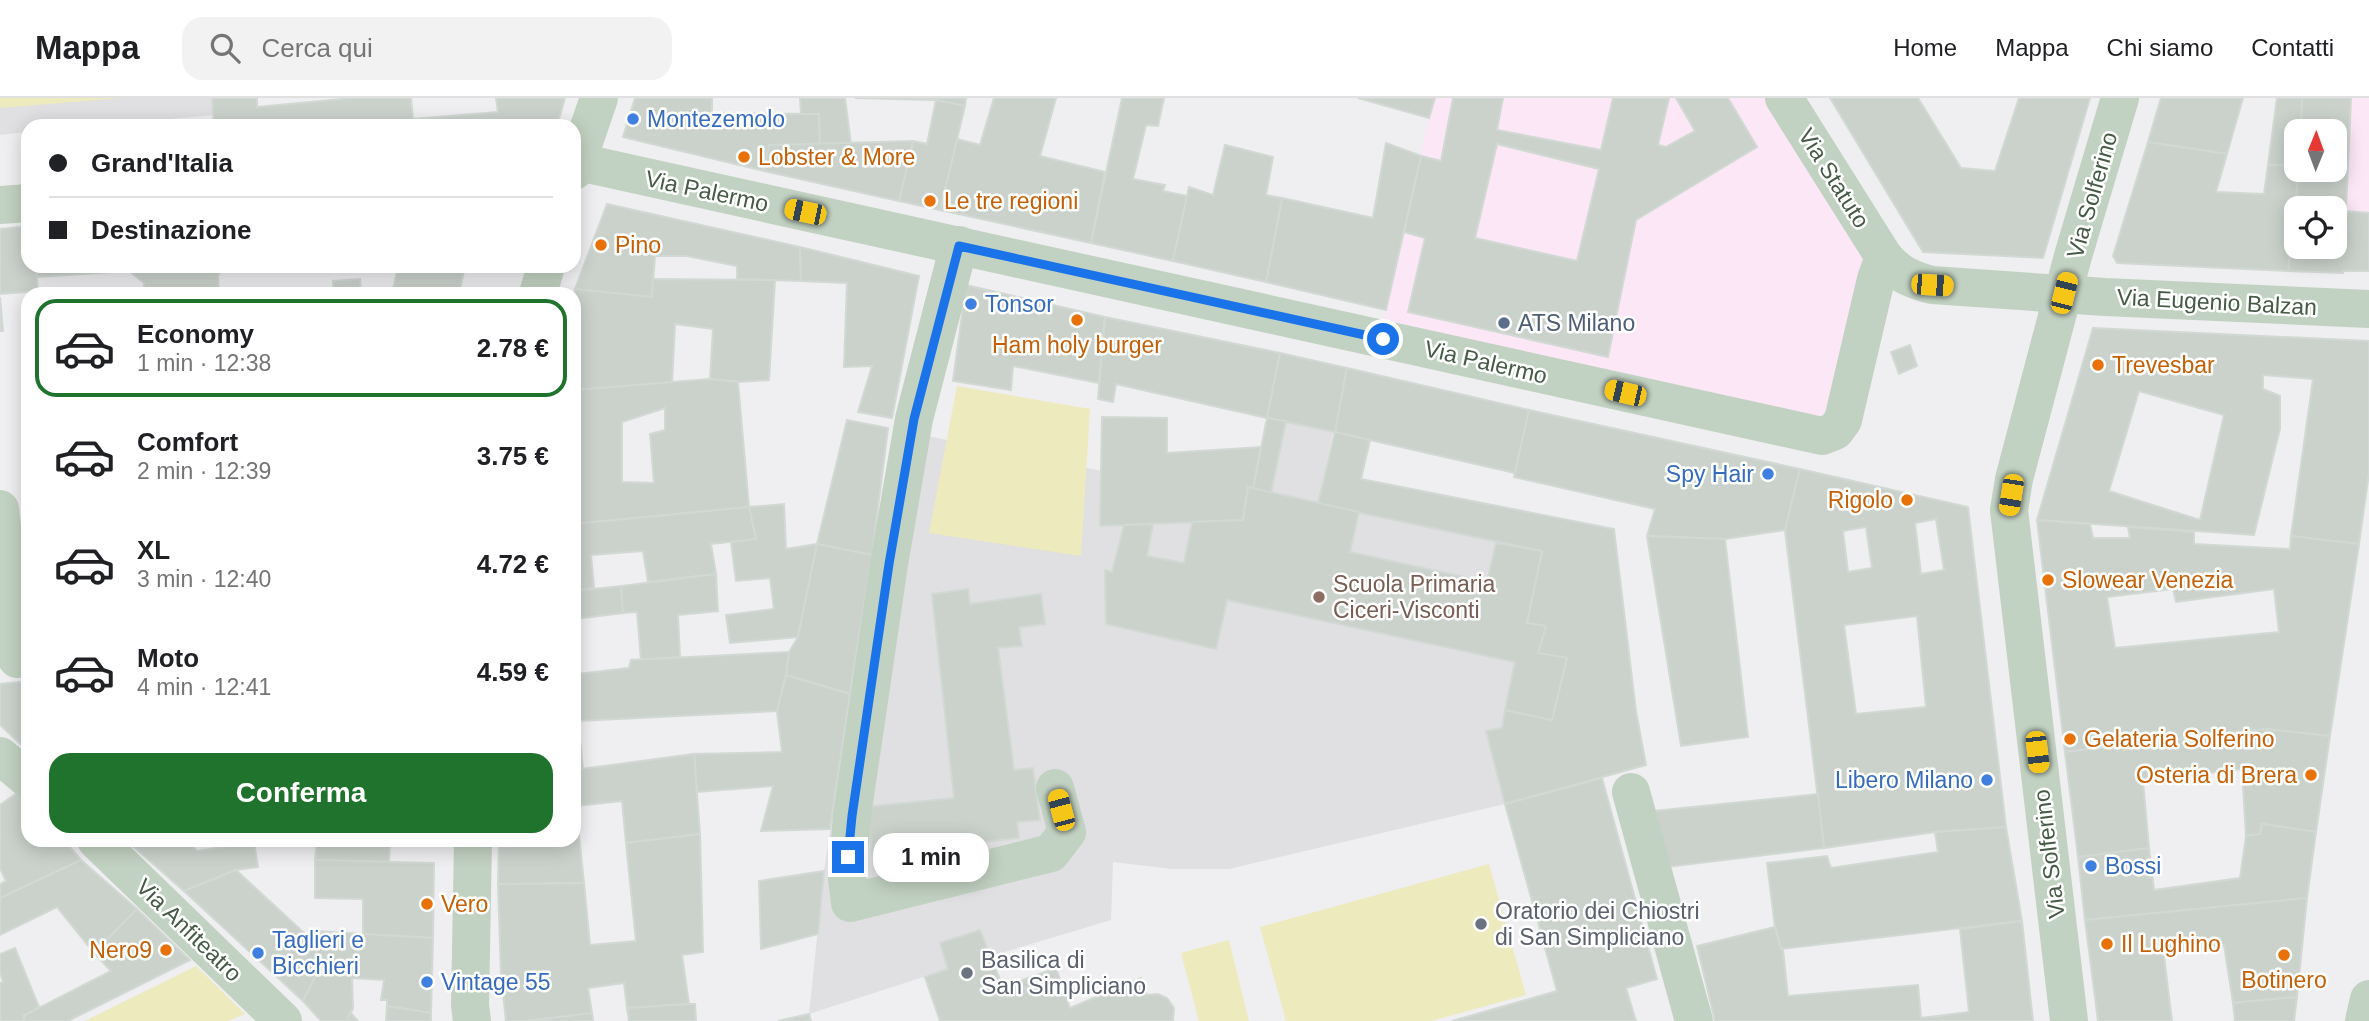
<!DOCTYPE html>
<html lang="it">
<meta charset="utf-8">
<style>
:root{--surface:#fff;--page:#f2f2f2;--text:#202124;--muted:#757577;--line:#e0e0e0;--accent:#20732c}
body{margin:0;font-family:Helvetica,sans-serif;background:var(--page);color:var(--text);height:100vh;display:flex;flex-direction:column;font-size:26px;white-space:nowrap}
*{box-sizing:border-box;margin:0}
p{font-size:23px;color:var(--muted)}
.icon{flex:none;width:38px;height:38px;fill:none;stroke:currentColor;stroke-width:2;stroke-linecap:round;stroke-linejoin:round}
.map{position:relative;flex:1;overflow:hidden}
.panel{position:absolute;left:21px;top:189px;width:560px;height:560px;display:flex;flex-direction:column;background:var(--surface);border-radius:21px;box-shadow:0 4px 18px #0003}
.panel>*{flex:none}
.top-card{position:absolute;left:21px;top:21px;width:560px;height:154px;border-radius:21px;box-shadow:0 4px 18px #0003;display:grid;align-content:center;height:154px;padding:0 28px;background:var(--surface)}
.needle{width:46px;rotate:1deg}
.buttons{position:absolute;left:2284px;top:21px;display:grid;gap:14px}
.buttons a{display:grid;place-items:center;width:63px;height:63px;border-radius:14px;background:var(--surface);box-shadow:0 4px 18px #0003;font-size:35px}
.end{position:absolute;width:32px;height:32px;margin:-16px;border:9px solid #1a73e8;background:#fff;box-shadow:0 0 0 4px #fff}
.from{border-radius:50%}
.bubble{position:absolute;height:49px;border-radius:21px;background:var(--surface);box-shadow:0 4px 18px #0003;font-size:23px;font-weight:700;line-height:49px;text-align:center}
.car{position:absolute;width:21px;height:42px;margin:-21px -10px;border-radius:9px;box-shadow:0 0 5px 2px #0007;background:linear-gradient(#f5c518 24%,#345 0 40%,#f5c518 0 76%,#345 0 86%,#f5c518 0)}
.top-card b{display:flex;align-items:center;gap:24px;height:66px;font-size:26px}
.top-card b+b{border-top:2px solid var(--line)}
.top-card i{width:18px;height:18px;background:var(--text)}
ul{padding:12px 0 0;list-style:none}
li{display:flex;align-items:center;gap:21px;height:98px;margin:0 14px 10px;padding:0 14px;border:4px solid transparent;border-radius:21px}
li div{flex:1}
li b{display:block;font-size:26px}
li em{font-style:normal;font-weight:700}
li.current{border-color:var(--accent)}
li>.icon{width:63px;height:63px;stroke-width:1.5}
.primary-button{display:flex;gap:14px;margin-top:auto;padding:14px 28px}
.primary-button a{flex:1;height:80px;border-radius:21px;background:var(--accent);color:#fff;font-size:28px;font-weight:700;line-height:80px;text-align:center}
header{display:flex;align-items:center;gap:42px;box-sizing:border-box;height:98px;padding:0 35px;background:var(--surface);border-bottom:2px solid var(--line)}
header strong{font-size:33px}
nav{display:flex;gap:38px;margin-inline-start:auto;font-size:24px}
.search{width:490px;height:63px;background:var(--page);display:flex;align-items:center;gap:18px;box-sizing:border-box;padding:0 24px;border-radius:21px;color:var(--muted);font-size:26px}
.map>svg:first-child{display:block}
.commercial{fill:#fbe7f6}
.education{fill:#e0dfe1}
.green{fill:#edeabe}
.building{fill:#cbd2cc;stroke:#d2d9d4;stroke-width:2;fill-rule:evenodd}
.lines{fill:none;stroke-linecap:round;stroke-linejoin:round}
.minor{stroke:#c2d2c2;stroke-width:38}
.route{stroke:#1a73e8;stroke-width:9}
.shop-dot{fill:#3f7fe0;stroke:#fff;stroke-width:2.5}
.food-dot{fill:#e8710a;stroke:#fff;stroke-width:2.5}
.service-dot{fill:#5c6f8a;stroke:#fff;stroke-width:2.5}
.education-dot{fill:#8d6e63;stroke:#fff;stroke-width:2.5}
.worship-dot{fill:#6b7280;stroke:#fff;stroke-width:2.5}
.labels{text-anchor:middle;stroke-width:5;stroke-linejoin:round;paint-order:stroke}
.shop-label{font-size:23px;fill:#366cbe;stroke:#fff;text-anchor:start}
.food-label{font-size:23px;fill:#c56008;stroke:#fff;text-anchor:start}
.street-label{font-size:23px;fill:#475a47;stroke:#fff}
.service-label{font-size:23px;fill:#4e5e75;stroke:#fff;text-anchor:start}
.education-label{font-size:23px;fill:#785e54;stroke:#fff;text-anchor:start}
.worship-label{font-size:23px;fill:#5b616d;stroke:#fff;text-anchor:start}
</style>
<header>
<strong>Mappa</strong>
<div class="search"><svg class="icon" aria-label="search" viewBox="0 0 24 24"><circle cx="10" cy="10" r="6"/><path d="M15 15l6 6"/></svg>Cerca qui</div>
<nav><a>Home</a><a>Mappa</a><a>Chi siamo</a><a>Contatti</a></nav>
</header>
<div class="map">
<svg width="2369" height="923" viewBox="0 0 2369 923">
<rect width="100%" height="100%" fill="#efeef0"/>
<g class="commercial">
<path d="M1435 0H1782L1879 164 1835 338 1380 238 1429 20Z"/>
<path d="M2351 0H2369V115L2346 113Z"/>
</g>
<g class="education">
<path d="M0 0H212L214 17 93 28H28V34L0 37Z"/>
<path d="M1280 255 1347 270 1318 405 1542 453 1552 622 1636 613 1646 667 1505 706 1229 771H1172L1113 764 1111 822 991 858 980 832 940 845 948 871 809 916 824 773 872 457 912 335 1102 373 1100 428 1242 422 1253 390Z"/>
</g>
<g class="green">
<path d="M0 0H121L0 10Z"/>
<path d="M957 288 1090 311 1081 458 929 435Z"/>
<path d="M1489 766 1526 897 1431 923H1286L1260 829Z"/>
<path d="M1229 842 1249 923H1199L1181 855Z"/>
<path d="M196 868 245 916 228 923H85Z"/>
</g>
<g class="building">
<path d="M212 0H257V9L352 0H411L413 21 498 14 496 0H565L557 28H214Z"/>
<path d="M635 0H712V15L819 16 820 47H769L764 73 623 39Z"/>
<path d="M800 0H845L851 46 820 47 819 16H801Z"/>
<path d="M855 0H966L965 8 936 2Z"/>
<path d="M994 0H1056L1040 58 1105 74 1091 145 940 112 957 41 980 47Z"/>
<path d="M1122 0H1164L1158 28 1146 27 1133 81 1165 87 1163 93 1187 98 1173 163 1091 145Z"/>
<path d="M1358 0H1435L1429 20Z"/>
<path d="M1453 0H1503L1497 32 1601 52 1613 0H1669L1658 47 1666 49 1695 33 1676 0H1728L1757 49 1636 122 1608 259 1408 214 1425 140 1404 134 1421 58 1441 63ZM1497 46 1599 71 1577 163 1475 140Z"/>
<path d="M1830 0H1918L1961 70 1995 73 2019 0H2090L2043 160 1923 154Z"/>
<path d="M2161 0H2243L2227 56 2148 44Z"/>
<path d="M2277 0H2302L2301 33H2296V68L2268 67Z"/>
<path d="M2302 0H2351L2346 113 2369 115V173H2343V175L2288 173 2299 72H2334V33H2301ZM2296 110H2334V149H2296Z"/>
<path d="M936 2 965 8 940 112 899 103 913 43 927 46Z"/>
<path d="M913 43 899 103 764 73 769 47Z"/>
<path d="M2148 44 2227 56 2216 94 2264 96 2268 67 2296 68V72H2299L2288 173 2117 165 2113 158Z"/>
<path d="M1386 45 1421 58 1386 212 1266 184 1282 100 1373 120Z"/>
<path d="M1225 47 1273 59 1266 97 1282 100 1266 184 1173 163 1189 89 1213 97Z"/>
<path d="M607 106 800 149 801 183 737 181V168L687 158H655L652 199 575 191Z"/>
<path d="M28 128V168H36L38 193 0 196V131Z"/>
<path d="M800 149 919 178 892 320 858 314 872 268 844 269 847 185 801 183Z"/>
<path d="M36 168H227L218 177 219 196H144V185L129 173 37 179Z"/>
<path d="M398 168H465L459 196H392Z"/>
<path d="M360 181 361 196H334L333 183Z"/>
<path d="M653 181 775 182 769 282 738 284 710 281 713 231 675 226 672 286 574 292 575 191 652 199Z"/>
<path d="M966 187 1105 219 1099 285 1013 268 1011 292 953 283Z"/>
<path d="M0 199 3 233H0Z"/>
<path d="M1105 219 1280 255 1267 320 1116 286 1113 304 1098 301Z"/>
<path d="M2093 230 2369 243V375L2359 446 2291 438 2313 281 2263 277V291L2280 298V331L2254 437 2037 422ZM2139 293 2224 317 2200 422 2109 393Z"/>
<path d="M1910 247 1917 268 1899 276 1891 254Z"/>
<path d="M1280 255 1347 270 1335 334 1267 320Z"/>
<path d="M1347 270 1529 312 1515 375 1335 334Z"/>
<path d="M710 281 738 284 749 409 574 426V292ZM665 310V332L650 336 654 385 622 384V324Z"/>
<path d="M1529 312 1800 371 1785 432 1725 441 1647 438 1655 411 1514 379Z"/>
<path d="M1102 319 1167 320V355L1261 349 1253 391 1248 389 1243 422 1100 428Z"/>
<path d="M1267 320 1286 323 1271 395 1253 391Z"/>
<path d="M847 322 888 330 872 457 817 446Z"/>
<path d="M1335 334 1370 342 1361 381 1614 431 1636 613 1646 667 1505 706 1486 633 1502 630 1505 612 1552 622 1567 560 1538 555 1546 528 1527 525 1542 453 1318 406Z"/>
<path d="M1800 371 1968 409 2006 729 1935 734 1824 750 1785 432ZM1936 421 1944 472 1921 476 1915 425ZM1866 429 1872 470 1848 474 1843 433ZM1917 518 1926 609 1856 616 1844 527Z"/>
<path d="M1248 389 1359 414 1350 454 1487 484 1496 445 1542 453 1527 525 1546 528 1538 555 1567 560 1552 622 1505 612 1515 564 1227 502 1216 551 1106 526 1105 472 1112 474 1124 427 1153 426 1147 458 1184 465 1192 424 1243 422Z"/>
<path d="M784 406 786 451 817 446 798 539 730 545 726 517 774 511 770 480 736 483 731 444 756 441 749 409Z"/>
<path d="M749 409 756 441 711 446 716 476 648 484 643 453 591 457 594 490 574 493V426Z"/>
<path d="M2037 422 2090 426 2093 440H2130L2128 429 2194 434V446L2290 451 2291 438 2359 446 2330 638 2266 631 2065 654ZM2173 491 2176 504 2274 491 2279 534 2115 550 2107 499Z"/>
<path d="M1647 438 1725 441 1748 639 1681 648Z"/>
<path d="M817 446 872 457 850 596 786 577 789 554 798 539Z"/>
<path d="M716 476 718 513 678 517 680 559 641 562 637 514 623 515 621 488Z"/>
<path d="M621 488 623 515 574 521V493Z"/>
<path d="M968 491 970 506 1041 496 1045 526 1019 529 1022 548 998 550 1014 672 1033 670 1040 722 1017 724 1019 740 872 757 867 709 954 700 932 496Z"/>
<path d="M789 554 786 577 777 613 578 623 583 671 574 672V558L576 559 577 576 629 570 631 562Z"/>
<path d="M786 577 850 596 830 731 761 733 773 688 697 694 694 656 782 654 777 613Z"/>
<path d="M28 583V653L0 627V586Z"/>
<path d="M2266 631 2330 638 2316 734 2262 726 2260 736 2246 738 2242 671 2143 683 2149 750 2078 759 2065 654Z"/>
<path d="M694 656 700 736 626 745 622 703 576 708 584 785 498 786 499 742H574V672Z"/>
<path d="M1602 680 1657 881 1626 890 1636 923H1452L1557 893 1505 706Z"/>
<path d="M17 695 28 704V742H64L81 762 0 800V786L6 783 0 770V707Z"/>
<path d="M1818 696 1824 750 1667 769 1655 713Z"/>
<path d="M2262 726 2316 734 2307 800 2085 822 2078 759 2149 750 2154 792 2240 780 2246 738 2260 736Z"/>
<path d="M2006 729 2022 823 1781 851 1775 829 1767 765 1827 758 1831 770 1938 754 1935 734Z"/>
<path d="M700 736 703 854 682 857 689 906 627 910 624 885 588 890 592 915 526 923H506L501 877 498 786 584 785 590 847 636 843 626 745Z"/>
<path d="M126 742H200L193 749 197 753 254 744 258 769 236 772 184 793Z"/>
<path d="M317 742H390L389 764 315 762Z"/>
<path d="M81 762 137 811 94 855 57 809 0 837V800Z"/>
<path d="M315 762 434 765 433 840 363 837V801L315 800Z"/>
<path d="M236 772 316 846V877L303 903 184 793Z"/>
<path d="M824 773 818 836 761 851 759 783Z"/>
<path d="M2307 800 2297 899 2233 905 2224 847 2164 858 2172 923H2098L2085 822Z"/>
<path d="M137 811 190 862 68 923H25L23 918 111 873 94 855Z"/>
<path d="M2022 823 2033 923H1715L1697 848 1775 829 1781 851 1783 852 1788 898 1918 887 1921 920 1969 914 1960 831Z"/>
<path d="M980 832 1003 889 1056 870 1070 910 1141 880 1147 897 1158 896 1167 900 1174 910 1173 923H940L925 879 948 871 940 845Z"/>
<path d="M315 833 433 840 431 915 387 908V902H381L384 882 352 880 353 910 347 923H321L303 903 316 877V846L309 841Z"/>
<path d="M15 850 39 909 23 918 25 923H0V885L3 884 0 874V856Z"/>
<path d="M2297 899 2294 923H2235L2233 905Z"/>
<path d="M689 906H695L696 923H629L627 910Z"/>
<path d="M387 908 431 915V923H386Z"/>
<path d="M350 914 358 923H347Z"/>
<path d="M592 915 593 923H526Z"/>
<path d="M809 916 811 923H778Z"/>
</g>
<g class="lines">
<g class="minor">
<path d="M1784 0 1884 159C1898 176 1912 182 1932 187L2105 199 2369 211"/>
<path d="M574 63 1822 338 1835 333 1843 322 1876 181 1884 159"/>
<path d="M574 73 599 0"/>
<path d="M0 107 28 105"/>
<path d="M959 147 914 321 889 466 852 718 847 780 850 805 1051 755 1067 734 1055 690"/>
<path d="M538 196 546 168"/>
<path d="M0 411 17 561"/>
<path d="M0 658 28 681"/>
<path d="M1631 694 1694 923"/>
<path d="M96 742 283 923"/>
<path d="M472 923 470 907 473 742"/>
<path d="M2069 923 2009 412 2014 381 2073 158 2120 0"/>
<path d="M2364 923 2369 901"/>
</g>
</g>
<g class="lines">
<path class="route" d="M848 759 852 718 889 466 914 321 959 148 1383 241"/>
</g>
<g class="shop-dot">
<circle cx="633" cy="21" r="7"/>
<circle cx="971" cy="206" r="7"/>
<circle cx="1768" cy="376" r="7"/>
<circle cx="1987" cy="682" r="7"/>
<circle cx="2091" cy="768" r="7"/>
<circle cx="258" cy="855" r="7"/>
<circle cx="427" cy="884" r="7"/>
</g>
<g class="food-dot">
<circle cx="744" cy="59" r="7"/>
<circle cx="930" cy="103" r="7"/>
<circle cx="601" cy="147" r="7"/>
<circle cx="1077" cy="222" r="7"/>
<circle cx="2098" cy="267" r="7"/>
<circle cx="1907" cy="402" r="7"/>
<circle cx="2048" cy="482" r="7"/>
<circle cx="2070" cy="641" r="7"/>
<circle cx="2311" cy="677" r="7"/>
<circle cx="427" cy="806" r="7"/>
<circle cx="2107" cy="846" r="7"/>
<circle cx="166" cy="852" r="7"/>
<circle cx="2284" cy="857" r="7"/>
</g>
<circle class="service-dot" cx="1504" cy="225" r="7"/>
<circle class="education-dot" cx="1319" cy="499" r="7"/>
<g class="worship-dot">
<circle cx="1481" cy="826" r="7"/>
<circle cx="967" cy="875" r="7"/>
</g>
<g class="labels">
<g class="shop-label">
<text x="647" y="29">Montezemolo</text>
<text x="985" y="214">Tonsor</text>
<text x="1754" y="384" text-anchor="end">Spy Hair</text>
<text x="1973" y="690" text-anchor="end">Libero Milano</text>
<text x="2105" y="776">Bossi</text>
<text x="272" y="850">Taglieri e<tspan x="272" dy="26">Bicchieri</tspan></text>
<text x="441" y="892">Vintage 55</text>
</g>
<g class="food-label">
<text x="758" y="67">Lobster &amp; More</text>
<text x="944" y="111">Le tre regioni</text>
<text x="615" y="155">Pino</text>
<text x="1077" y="255" text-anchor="middle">Ham holy burger</text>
<text x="2112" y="275">Trevesbar</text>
<text x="1893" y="410" text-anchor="end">Rigolo</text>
<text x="2062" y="490">Slowear Venezia</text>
<text x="2084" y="649">Gelateria Solferino</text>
<text x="2297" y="685" text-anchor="end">Osteria di Brera</text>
<text x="441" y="814">Vero</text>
<text x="2121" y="854">Il Lughino</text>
<text x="152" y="860" text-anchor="end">Nero9</text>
<text x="2284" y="890" text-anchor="middle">Botinero</text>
</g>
<g class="street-label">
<text transform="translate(1834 80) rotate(58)" y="8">Via Statuto</text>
<text transform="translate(707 93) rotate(12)" y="8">Via Palermo</text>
<text transform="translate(2092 97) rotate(-74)" y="8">Via Solferino</text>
<text transform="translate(2217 204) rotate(3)" y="8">Via Eugenio Balzan</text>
<text transform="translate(1486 264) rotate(13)" y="8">Via Palermo</text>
<text transform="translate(2049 756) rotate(-97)" y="8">Via Solferino</text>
<text transform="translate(189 832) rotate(44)" y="8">Via Anfiteatro</text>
</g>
<g class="service-label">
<text x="1518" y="233">ATS Milano</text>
</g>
<g class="education-label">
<text x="1333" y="494">Scuola Primaria<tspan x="1333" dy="26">Ciceri-Visconti</tspan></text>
</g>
<g class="worship-label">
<text x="1495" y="821">Oratorio dei Chiostri<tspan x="1495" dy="26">di San Simpliciano</tspan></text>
<text x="981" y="870">Basilica di<tspan x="981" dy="26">San Simpliciano</tspan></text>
</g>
</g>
</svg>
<div class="buttons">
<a><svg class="needle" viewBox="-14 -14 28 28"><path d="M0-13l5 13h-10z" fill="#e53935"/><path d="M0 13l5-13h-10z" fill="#757577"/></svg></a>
<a><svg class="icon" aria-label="locate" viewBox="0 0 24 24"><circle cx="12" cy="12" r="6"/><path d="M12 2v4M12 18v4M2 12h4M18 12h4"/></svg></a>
</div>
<i class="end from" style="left:1383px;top:241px"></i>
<i class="end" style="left:848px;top:759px"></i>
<div class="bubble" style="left:873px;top:735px;width:116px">1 min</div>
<i class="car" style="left:805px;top:114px;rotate:282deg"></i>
<i class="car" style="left:1932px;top:187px;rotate:94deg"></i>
<i class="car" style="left:2064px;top:195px;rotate:14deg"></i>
<i class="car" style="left:1625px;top:295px;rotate:283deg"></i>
<i class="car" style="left:2011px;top:397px;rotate:189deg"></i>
<i class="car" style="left:2037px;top:654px;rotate:173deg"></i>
<i class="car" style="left:1061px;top:712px;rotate:345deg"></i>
<div class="top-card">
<b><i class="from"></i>Grand'Italia</b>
<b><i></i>Destinazione</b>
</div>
<section class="panel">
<ul>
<li class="current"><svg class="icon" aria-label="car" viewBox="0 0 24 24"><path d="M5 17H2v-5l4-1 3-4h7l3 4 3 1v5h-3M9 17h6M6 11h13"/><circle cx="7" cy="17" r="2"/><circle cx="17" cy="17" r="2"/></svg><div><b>Economy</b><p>1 min · 12:38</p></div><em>2.78 €</em></li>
<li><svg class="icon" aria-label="car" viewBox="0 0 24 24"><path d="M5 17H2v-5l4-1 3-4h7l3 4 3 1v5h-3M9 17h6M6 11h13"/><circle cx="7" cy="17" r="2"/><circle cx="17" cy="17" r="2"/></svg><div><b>Comfort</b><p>2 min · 12:39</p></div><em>3.75 €</em></li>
<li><svg class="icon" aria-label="car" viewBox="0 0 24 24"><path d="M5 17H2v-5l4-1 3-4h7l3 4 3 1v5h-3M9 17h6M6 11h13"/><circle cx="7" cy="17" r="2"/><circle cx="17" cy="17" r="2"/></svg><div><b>XL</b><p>3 min · 12:40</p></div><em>4.72 €</em></li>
<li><svg class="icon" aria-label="car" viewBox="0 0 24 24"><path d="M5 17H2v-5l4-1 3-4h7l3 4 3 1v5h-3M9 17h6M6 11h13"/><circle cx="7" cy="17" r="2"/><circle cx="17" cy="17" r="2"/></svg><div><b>Moto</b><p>4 min · 12:41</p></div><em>4.59 €</em></li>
</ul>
<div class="primary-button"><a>Conferma</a></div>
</section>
</div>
